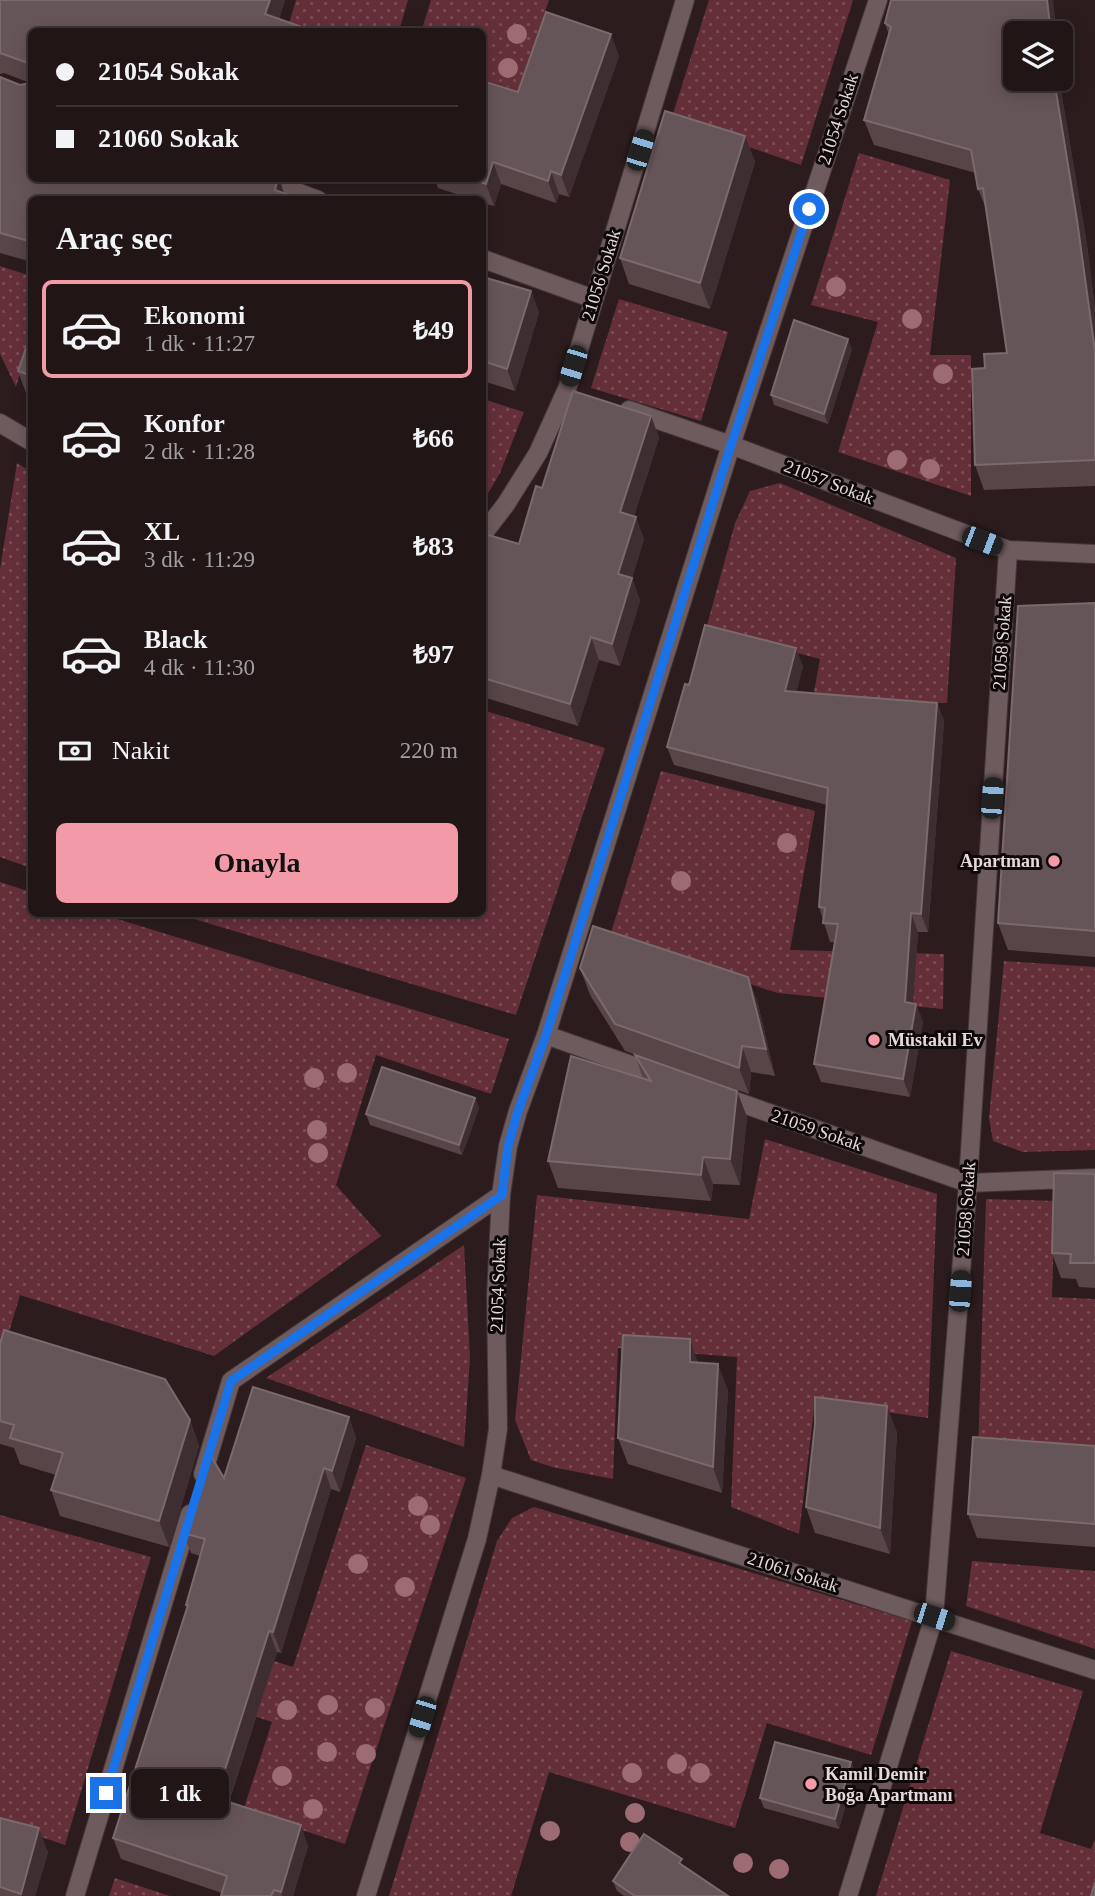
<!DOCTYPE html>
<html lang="tr">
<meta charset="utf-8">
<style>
:root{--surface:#211516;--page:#291e1f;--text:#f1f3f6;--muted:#a29fa1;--line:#3e3435;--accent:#f39aa9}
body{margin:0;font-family:"Times New Roman",serif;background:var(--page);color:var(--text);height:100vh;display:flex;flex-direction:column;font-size:26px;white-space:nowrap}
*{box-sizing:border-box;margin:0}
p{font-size:23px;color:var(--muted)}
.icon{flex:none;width:38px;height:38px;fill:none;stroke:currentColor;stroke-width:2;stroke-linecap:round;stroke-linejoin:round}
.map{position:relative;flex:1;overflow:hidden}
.details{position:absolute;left:28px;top:196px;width:458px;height:721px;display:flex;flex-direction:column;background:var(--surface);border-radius:10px;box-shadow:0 4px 18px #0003,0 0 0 2px var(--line)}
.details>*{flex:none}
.banner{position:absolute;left:28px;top:28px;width:458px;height:154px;border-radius:10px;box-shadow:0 4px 18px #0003,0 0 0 2px var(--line);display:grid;align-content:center;height:154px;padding:0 28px;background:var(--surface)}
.tools{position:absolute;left:1003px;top:21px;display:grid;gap:14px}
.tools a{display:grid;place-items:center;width:70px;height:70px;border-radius:10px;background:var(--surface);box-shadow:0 4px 18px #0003,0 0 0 2px var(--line);font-size:35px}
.end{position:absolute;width:32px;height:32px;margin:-16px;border:9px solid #1a73e8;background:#fff;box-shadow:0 0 0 4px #fff}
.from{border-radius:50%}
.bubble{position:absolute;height:49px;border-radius:10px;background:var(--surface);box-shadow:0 4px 18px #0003,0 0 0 2px var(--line);font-size:23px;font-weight:700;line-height:49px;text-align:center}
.car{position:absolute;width:21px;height:42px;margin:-21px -10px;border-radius:9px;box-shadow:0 0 5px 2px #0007;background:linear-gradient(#222 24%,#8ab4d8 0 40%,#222 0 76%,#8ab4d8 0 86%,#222 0)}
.banner b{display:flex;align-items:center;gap:24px;height:66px;font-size:26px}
.banner b+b{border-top:2px solid var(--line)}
.banner i{width:18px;height:18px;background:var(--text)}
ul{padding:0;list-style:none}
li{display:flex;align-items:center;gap:21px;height:98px;margin:0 14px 10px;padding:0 14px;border:4px solid transparent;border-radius:10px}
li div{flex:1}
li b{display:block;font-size:26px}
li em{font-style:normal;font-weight:700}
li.selected{border-color:var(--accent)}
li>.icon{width:63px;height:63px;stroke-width:1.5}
h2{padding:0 28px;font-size:32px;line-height:84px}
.pay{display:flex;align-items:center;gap:18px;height:77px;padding:0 28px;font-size:26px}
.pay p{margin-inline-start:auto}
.primary-button{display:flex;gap:14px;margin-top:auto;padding:14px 28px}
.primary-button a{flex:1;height:80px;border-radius:10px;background:var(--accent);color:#111;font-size:28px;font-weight:700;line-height:80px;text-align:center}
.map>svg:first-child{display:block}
.green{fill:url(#green-dots)}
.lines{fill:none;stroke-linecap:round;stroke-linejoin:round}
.service-casing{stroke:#45393b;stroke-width:20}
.minor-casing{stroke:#45393b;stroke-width:20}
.service{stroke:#6e5b5d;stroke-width:18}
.minor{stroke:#6e5b5d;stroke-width:18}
.tree{fill:#9d6b73}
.wall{fill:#574548}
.shaded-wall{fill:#3f2e31}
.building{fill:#665558;stroke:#7a6a6c;stroke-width:2}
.route{stroke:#1a73e8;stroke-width:9}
.poi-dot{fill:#f39aa9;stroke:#0f0809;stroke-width:2.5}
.labels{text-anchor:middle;stroke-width:6;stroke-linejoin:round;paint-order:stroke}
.street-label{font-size:18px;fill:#e5d9db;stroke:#0f0809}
.poi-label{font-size:18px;font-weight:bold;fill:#e5d9db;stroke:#0f0809;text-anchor:start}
</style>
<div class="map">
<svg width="1095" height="1896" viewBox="0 0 1095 1896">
<defs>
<pattern id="green-dots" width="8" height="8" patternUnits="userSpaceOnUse" patternTransform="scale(1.75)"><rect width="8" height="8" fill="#652f3a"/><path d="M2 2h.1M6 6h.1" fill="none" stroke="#7b4d56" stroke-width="1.8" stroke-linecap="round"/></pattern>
</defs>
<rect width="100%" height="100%" fill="#2c1c1e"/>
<g class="green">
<path d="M296 0H408L399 31 293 32 287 30Z"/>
<path d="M431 0H549L519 91 483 80V32H421Z"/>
<path d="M709 0H853L801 165 671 120Z"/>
<path d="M859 153 950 180 930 355H971V496L838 452 878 322 811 305Z"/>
<path d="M0 266 31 276V338L16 387 0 354Z"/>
<path d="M619 299 728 332 701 421 591 388Z"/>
<path d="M483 399 524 412 500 473 483 502Z"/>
<path d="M17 463 30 471 32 479 31 868 0 857V569Z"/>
<path d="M780 483 956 558 947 703 813 697 820 659 706 629 735 523 750 491Z"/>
<path d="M483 710 605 748 516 1015 177 914H483Z"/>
<path d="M661 771 815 811 790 950 944 954 943 1009 778 993 609 939Z"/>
<path d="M0 882 31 892 32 914H101L509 1039 491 1094 376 1055 336 1185 381 1236 214 1356 20 1295 0 1362Z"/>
<path d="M1004 961 1095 967V1150L1023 1152 993 1141 989 1118Z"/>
<path d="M765 1139 937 1194 928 1418 815 1402 799 1534 731 1507 737 1357 618 1348 613 1479 552 1467 531 1460 515 1420 537 1195 749 1219Z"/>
<path d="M986 1199 1055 1201 1052 1297 1095 1299V1456L978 1453Z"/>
<path d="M464 1245 470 1358 464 1447 266 1378Z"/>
<path d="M366 1445 466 1478 345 1844 243 1811 272 1722 174 1689 192 1635 293 1667Z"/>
<path d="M534 1507 912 1621 871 1755 767 1723 735 1828 549 1772 511 1896H389L497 1541 512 1518Z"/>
<path d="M0 1515 151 1557 65 1845 0 1823Z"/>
<path d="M972 1561 1095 1571V1649L966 1606Z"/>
<path d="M951 1651 1083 1691 1040 1833 1091 1849 1095 1839V1896H876Z"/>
<path d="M115 1878 170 1896H109Z"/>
</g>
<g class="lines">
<defs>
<g id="service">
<path d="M260 178 318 200"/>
<path d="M483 259 594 299"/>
<path d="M629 410 731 445 1008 550 1095 554"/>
<path d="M0 423 32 442"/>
<path d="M483 534 506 504 538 453 567 389 685 0"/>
<path d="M546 1035 662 1076"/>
<path d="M721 1096 968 1183 1095 1178"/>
<path d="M203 1474 231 1381 501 1195"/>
<path d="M491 1475 1095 1670"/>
<path d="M75 1896 190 1514"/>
<path d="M848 1896 934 1617 968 1183 1008 550"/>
</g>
<path id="minor" d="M366 1896 477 1539 491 1475 498 1429 496 1297 501 1195 508 1146 518 1111 546 1035 731 445 878 0"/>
</defs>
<use href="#service" class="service-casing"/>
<use href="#minor" class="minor-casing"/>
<use href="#service" class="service"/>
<use href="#minor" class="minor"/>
</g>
<g class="tree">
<circle cx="517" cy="34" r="10"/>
<circle cx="508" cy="68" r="10"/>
<circle cx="836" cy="287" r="10"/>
<circle cx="912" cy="319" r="10"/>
<circle cx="943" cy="374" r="10"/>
<circle cx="897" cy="460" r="10"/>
<circle cx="930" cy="469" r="10"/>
<circle cx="787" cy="843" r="10"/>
<circle cx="681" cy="881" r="10"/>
<circle cx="347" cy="1073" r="10"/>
<circle cx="314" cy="1078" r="10"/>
<circle cx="317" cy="1130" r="10"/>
<circle cx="318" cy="1153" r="10"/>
<circle cx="418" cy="1506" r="10"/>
<circle cx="430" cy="1525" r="10"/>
<circle cx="358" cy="1564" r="10"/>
<circle cx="405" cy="1587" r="10"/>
<circle cx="328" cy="1705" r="10"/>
<circle cx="375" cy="1708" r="10"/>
<circle cx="287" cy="1710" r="10"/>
<circle cx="327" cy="1752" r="10"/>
<circle cx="366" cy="1754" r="10"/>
<circle cx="677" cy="1764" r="10"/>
<circle cx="632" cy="1773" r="10"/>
<circle cx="700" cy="1773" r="10"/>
<circle cx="282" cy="1776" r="10"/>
<circle cx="313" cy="1809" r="10"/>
<circle cx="635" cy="1813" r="10"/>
<circle cx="550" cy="1831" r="10"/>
<circle cx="630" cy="1842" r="10"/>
<circle cx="743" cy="1863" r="10"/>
<circle cx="779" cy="1869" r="10"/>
</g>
<g class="wall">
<path d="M0 0H285L279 19 32 32V178H279L284 193 32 200V262L0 253V77L20 85 30 83 4 73 0 74Z"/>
<path d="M885 23 1015 79H1059L1087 245 1095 308V486L984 490 975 465 985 368 1007 353 987 211 978 189 976 173 874 145 864 120 889 35Z"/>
<path d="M619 56 569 197 559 194 556 203 501 184 494 206 483 203V200H474L438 188 435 178H483L518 92Z"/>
<path d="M745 136 755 162 710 309 629 284 620 258Z"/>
<path d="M483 277 531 291 539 313 515 391 483 381Z"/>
<path d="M32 331V395L26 393 18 371Z"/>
<path d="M852 349 828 424 774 405 771 395Z"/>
<path d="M651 416 659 438 634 516 644 539 632 578 640 601 620 666 599 660 578 726 483 697V541L519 544 542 488Z"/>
<path d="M1095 603V957L1008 950 998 923Z"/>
<path d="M803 666 796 692 937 703 944 721 928 932H918L913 1003 916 1004 923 1022 910 1097 821 1082 814 1064 835 942H830L819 907 827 805 674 765 667 747 689 685Z"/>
<path d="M580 968 748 977 758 1004 775 1076 751 1072 749 1094 625 1051 590 995Z"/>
<path d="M635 1055 747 1117 740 1185 713 1184 711 1201 558 1188 548 1161 643 1079Z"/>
<path d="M475 1098 479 1108 462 1155 370 1125 366 1114Z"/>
<path d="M1095 1174V1288L1079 1287 1076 1279 1061 1278 1052 1253Z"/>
<path d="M0 1344 190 1420 199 1446 169 1547 60 1516 51 1490 56 1475 20 1464 14 1448 0 1444Z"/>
<path d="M698 1363 728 1390 722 1493 628 1464 618 1438Z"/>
<path d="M349 1417 356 1438 340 1492 331 1489 281 1653 277 1652 229 1802 308 1846 293 1896H221L222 1893 121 1859 113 1838 187 1608 186 1605 200 1556 191 1553 183 1533 224 1478Z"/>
<path d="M815 1424 897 1432 890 1554 815 1533 806 1507Z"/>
<path d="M1095 1446V1547L977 1538 968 1514Z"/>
<path d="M851 1762 855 1772 839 1829 764 1808 760 1798Z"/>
<path d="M0 1818 48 1852 35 1896H0Z"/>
<path d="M685 1866 728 1896H624L617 1891 613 1881Z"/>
</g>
<g class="shaded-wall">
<path d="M270 0H285L275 32 265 14Z"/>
<path d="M1047 0H1053L1057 33H1051Z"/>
<path d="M611 34 619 56 569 197 561 175Z"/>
<path d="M1054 79H1059L1087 245 1095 308V351Z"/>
<path d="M745 136 755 162 710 309 700 283Z"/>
<path d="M493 162 501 184 494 206 486 184Z"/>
<path d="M551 171 559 194 556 203 548 181Z"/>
<path d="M279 178 286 200 275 190Z"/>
<path d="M531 291 539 313 515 391 507 369Z"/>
<path d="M848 339 852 349 828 424 824 414Z"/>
<path d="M651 416 659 438 628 534 620 512Z"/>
<path d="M636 517 644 539 626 596 618 574Z"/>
<path d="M632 578 640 601 620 666 612 644Z"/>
<path d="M591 637 599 660 578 726 570 704Z"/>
<path d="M796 648 803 666 792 709 785 691Z"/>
<path d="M937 703 944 721 928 932 921 914Z"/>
<path d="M911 913 918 932 912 1021 905 1002Z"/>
<path d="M748 977 758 1004 775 1076 766 1049Z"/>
<path d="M916 1004 923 1022 910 1097 903 1079Z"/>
<path d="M742 1046 751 1072 749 1094 739 1068Z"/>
<path d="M737 1091 747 1117 740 1185 730 1159Z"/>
<path d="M475 1098 479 1108 462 1155 459 1145Z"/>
<path d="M703 1157 713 1184 711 1201 701 1175Z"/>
<path d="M690 1339 699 1366 690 1362Z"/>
<path d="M718 1364 728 1390 722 1493 713 1467Z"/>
<path d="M887 1406 897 1432 890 1554 880 1528Z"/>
<path d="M349 1417 356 1438 340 1492 332 1471Z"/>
<path d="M190 1420 199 1446 169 1547 159 1521Z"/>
<path d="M324 1468 331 1489 281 1653 273 1632Z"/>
<path d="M269 1631 277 1652 223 1819 216 1798Z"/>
<path d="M851 1762 855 1772 839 1829 835 1819Z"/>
<path d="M301 1825 308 1846 293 1896H282L281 1892Z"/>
<path d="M39 1828 48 1852 35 1896H22L21 1894Z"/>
</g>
<g class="building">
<path d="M0 0H270L265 14 316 32H32V68L28 63 0 53Z"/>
<path d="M891 0H1047L1051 33H1015V79H1054L1077 220 1095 351V460L975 465 972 369 985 368 984 354 1007 353 983 188 978 189 971 150 864 120 891 27 885 23Z"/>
<path d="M546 12 611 34 561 175 551 171 548 181 493 162 486 184 469 178H483V81L518 92Z"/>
<path d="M0 77 20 85 31 83 32 81V178H278L275 190 303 200H32V242L0 233Z"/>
<path d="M665 111 745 136 700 283 620 258Z"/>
<path d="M483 277 531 291 507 369 483 361Z"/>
<path d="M794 320 848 339 824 414 771 395Z"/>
<path d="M32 331V376L18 371Z"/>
<path d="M573 391 651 416 620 512 636 517 618 574 632 578 612 644 591 637 570 704 483 678V541L485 534 519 544 536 486 542 488Z"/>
<path d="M1095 603V931L998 923 1018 606Z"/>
<path d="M705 625 796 648 785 691 937 703 921 914 911 913 905 1002 916 1004 903 1079 814 1064 838 924 823 923 825 908 819 907 828 788 667 747 685 684 689 685Z"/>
<path d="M593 926 748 977 766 1049 742 1046 739 1068 615 1024 580 968Z"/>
<path d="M635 1055 737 1091 730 1159 703 1157 701 1175 548 1161 571 1056 651 1081Z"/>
<path d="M382 1067 475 1098 459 1145 366 1114Z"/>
<path d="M1054 1173 1095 1174V1263H1070L1071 1254 1052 1253Z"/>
<path d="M4 1330 165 1379 190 1420 159 1521 51 1490 63 1453 10 1438 14 1425 0 1421V1344Z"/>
<path d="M623 1335 690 1339V1362L718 1364 713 1467 618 1438Z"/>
<path d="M253 1387 349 1417 332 1471 324 1468 273 1632 269 1631 216 1798 301 1825 281 1892 274 1890 271 1896H221L227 1876 113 1838 188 1605H186L205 1539 183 1533 208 1451 224 1478Z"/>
<path d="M815 1397 887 1406 880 1528 806 1507 815 1424Z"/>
<path d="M973 1437 1095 1446V1524L968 1514Z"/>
<path d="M775 1742 851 1762 835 1819 760 1798Z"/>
<path d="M0 1818 39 1828 21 1894 0 1887Z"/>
<path d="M644 1834 682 1859 679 1863 728 1896H635L613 1881Z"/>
<path d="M1095 1882V1896H1091Z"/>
</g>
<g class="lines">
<path class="route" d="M106 1793 231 1381 502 1195 508 1146 518 1111 546 1035 731 445 809 209"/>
</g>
<g class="poi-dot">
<circle cx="1054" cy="861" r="7"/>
<circle cx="874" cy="1040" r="7"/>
<circle cx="811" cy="1784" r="7"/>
</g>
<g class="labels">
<g class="street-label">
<text transform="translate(838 119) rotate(-72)" y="6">21054 Sokak</text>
<text transform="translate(601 275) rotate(-73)" y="6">21056 Sokak</text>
<text transform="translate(829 482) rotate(21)" y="6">21057 Sokak</text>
<text transform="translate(1002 643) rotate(-86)" y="6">21058 Sokak</text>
<text transform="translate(817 1130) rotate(19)" y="6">21059 Sokak</text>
<text transform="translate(966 1209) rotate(-86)" y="6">21058 Sokak</text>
<text transform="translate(498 1285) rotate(-88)" y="6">21054 Sokak</text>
<text transform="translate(793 1572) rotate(18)" y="6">21061 Sokak</text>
</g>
<g class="poi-label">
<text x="1040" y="867" text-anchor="end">Apartman</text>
<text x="888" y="1046">Müstakil Ev</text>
<text x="825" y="1780">Kamil Demir<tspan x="825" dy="21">Boğa Apartmanı</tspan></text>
</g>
</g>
</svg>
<div class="tools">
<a><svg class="icon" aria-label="layers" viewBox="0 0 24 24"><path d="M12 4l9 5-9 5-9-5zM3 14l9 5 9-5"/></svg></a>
</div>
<i class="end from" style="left:809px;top:209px"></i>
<i class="end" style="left:106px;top:1793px"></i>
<div class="bubble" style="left:131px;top:1769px;width:98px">1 dk</div>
<i class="car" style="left:640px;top:150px;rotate:17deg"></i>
<i class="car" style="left:573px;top:366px;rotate:197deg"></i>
<i class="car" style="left:982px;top:541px;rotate:111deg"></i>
<i class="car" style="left:992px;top:798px;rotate:4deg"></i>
<i class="car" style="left:960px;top:1291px;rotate:4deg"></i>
<i class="car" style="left:934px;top:1617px;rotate:108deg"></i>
<i class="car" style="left:422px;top:1717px;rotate:197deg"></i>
<div class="banner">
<b><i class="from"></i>21054 Sokak</b>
<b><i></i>21060 Sokak</b>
</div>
<section class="details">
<h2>Araç seç</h2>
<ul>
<li class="selected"><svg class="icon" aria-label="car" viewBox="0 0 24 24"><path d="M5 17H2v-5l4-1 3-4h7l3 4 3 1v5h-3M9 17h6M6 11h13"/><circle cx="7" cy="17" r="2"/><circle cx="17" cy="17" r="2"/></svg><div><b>Ekonomi</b><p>1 dk · 11:27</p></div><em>₺49</em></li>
<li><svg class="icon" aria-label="car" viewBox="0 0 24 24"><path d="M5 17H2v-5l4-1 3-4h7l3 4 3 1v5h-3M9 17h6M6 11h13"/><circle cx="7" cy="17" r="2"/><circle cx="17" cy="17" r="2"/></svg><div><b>Konfor</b><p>2 dk · 11:28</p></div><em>₺66</em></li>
<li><svg class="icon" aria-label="car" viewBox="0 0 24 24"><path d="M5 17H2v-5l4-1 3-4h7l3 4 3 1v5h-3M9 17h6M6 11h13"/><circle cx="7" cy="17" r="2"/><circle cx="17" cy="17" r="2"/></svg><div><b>XL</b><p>3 dk · 11:29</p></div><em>₺83</em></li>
<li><svg class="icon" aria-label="car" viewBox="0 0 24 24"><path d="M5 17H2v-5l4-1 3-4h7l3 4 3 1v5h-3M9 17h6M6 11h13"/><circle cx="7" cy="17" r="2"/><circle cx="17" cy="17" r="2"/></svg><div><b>Black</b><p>4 dk · 11:30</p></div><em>₺97</em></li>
</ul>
<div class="pay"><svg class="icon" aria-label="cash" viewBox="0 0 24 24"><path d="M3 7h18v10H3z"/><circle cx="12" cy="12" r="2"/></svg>Nakit<p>220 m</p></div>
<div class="primary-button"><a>Onayla</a></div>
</section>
</div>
